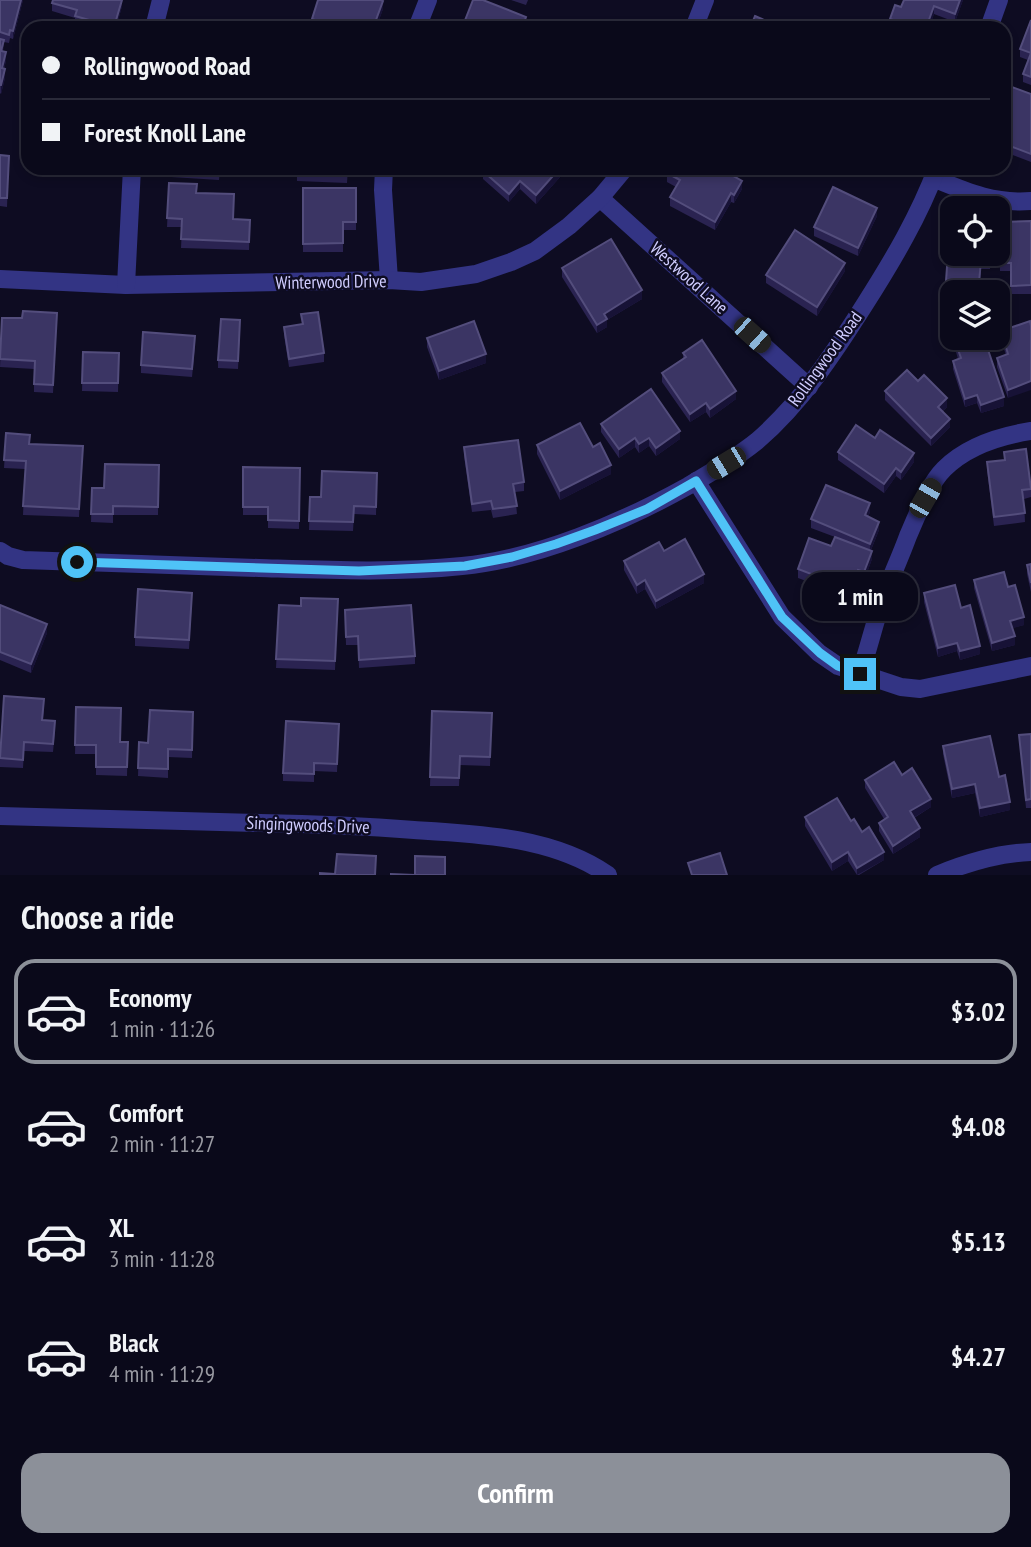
<!DOCTYPE html>
<meta charset="utf-8">
<style>
:root{--surface:#0a091a;--page:#181727;--text:#f1f3f6;--muted:#999aa2;--line:#2a2a39;--accent:#8c9099}
body{margin:0;font-family:"PT Sans Narrow",sans-serif;background:var(--page);color:var(--text);height:100vh;display:flex;flex-direction:column;font-size:26px;white-space:nowrap}
*{box-sizing:border-box;margin:0}
p{font-size:23px;color:var(--muted)}
.icon{flex:none;width:38px;height:38px;fill:none;stroke:currentColor;stroke-width:2;stroke-linecap:round;stroke-linejoin:round}
.map{position:relative;height:875px;overflow:hidden}
.drawer{display:flex;flex-direction:column;background:var(--surface);flex:1}
.drawer>*{flex:none}
.guide{position:absolute;left:21px;top:21px;width:990px;height:154px;border-radius:21px;box-shadow:0 4px 10px #0003,0 0 0 2px var(--line);display:grid;align-content:center;height:154px;padding:0 21px;background:var(--surface)}
.tools{position:absolute;left:940px;top:196px;display:grid;gap:14px}
.tools a{display:grid;place-items:center;width:70px;height:70px;border-radius:14px;background:var(--surface);box-shadow:0 4px 10px #0003,0 0 0 2px var(--line);font-size:35px}
.end{position:absolute;width:32px;height:32px;margin:-16px;border:9px solid #4fc3f7;background:#111;box-shadow:0 0 0 4px #111}
.from{border-radius:50%}
.bubble{position:absolute;height:49px;border-radius:21px;background:var(--surface);box-shadow:0 4px 10px #0003,0 0 0 2px var(--line);font-size:23px;font-weight:800;line-height:49px;text-align:center}
.car{position:absolute;width:21px;height:42px;margin:-21px -10px;border-radius:9px;box-shadow:0 0 5px 2px #0007;background:linear-gradient(#222 24%,#8ab4d8 0 40%,#222 0 76%,#8ab4d8 0 86%,#222 0)}
.guide b{display:flex;align-items:center;gap:24px;height:66px;font-size:26px}
.guide b+b{border-top:2px solid var(--line)}
.guide i{width:18px;height:18px;background:var(--text)}
ul{padding:0;list-style:none}
li{display:flex;align-items:center;gap:21px;height:105px;margin:0 14px 10px;padding:0 7px;border:4px solid transparent;border-radius:21px}
li div{flex:1}
li b{display:block;font-size:26px}
li em{font-style:normal;font-weight:800}
li.on{border-color:var(--accent)}
li>.icon{width:63px;height:63px;stroke-width:1.5}
h2{padding:0 21px;font-size:32px;line-height:84px}
.action{display:flex;gap:14px;margin-top:auto;padding:14px 21px}
.action a{flex:1;height:80px;border-radius:21px;background:var(--accent);color:#fff;font-size:28px;font-weight:800;line-height:80px;text-align:center}
.map>svg:first-child{display:block}
.lines{fill:none;stroke-linecap:round;stroke-linejoin:round}
.minor{stroke:#333484;stroke-width:18}
.wall{fill:#2a2351}
.shaded-wall{fill:#171236}
.building{fill:#3b3564;stroke:#534d7c;stroke-width:2}
.route{stroke:#4fc3f7;stroke-width:9}
.labels{text-anchor:middle;stroke-width:5;stroke-linejoin:round;paint-order:stroke}
.street-label{font-size:18px;fill:#d0cdff;stroke:#0e0c22}
</style>
<div class="map">
<svg width="1031" height="875" viewBox="0 0 1031 875">
<rect width="100%" height="100%" fill="#0e0c22"/>
<g class="lines">
<g class="minor">
<path d="M154 28 161 0"/>
<path d="M417 28 428 0"/>
<path d="M694 28 705 0"/>
<path d="M989 28 999 0"/>
<path d="M384 168 383 190 389 280"/>
<path d="M933 178C967 192 994 204 1031 201"/>
<path d="M600 198 809 387"/>
<path d="M0 279 126 285 389 280 421 282 476 274 511 262 535 251 569 226 600 198 625 168"/>
<path d="M126 285 132 168"/>
<path d="M696 481 782 617 819 653 838 666 901 687 920 689 1031 666"/>
<path d="M0 551 8 556 23 560C102 563 180 565 259 568 327 570 395 573 462 566 537 559 623 522 688 486 712 472 736 458 757 441 802 402 834 353 865 304 893 260 919 216 937 168"/>
<path d="M860 674C868 650 874 625 882 601 890 579 900 558 908 536 917 516 928 485 944 469 967 446 999 436 1031 431"/>
<path d="M0 816C87 819 174 821 260 823 312 824 363 826 414 830 480 834 553 837 608 875"/>
<path d="M937 875C966 863 1000 853 1031 852"/>
</g>
</g>
<g class="wall">
<path d="M0 0H23L13 39 10 38 9 43 4 42 3 51 6 61 4 69 5 78 1 94 0 93Z"/>
<path d="M122 0V6L116 28H88L75 25V18L52 11V3Z"/>
<path d="M511 0H528L526 5Z"/>
<path d="M904 0H963L955 22 934 14 929 28 890 27V19L901 7Z"/>
<path d="M383 9 376 28 312 27V19Z"/>
<path d="M1031 20V85L1023 82V74L1028 60 1020 57V49Z"/>
<path d="M1031 94V162L1010 154 1008 157 1004 156V97Z"/>
<path d="M0 155 9 156 7 207 0 206Z"/>
<path d="M171 168H220L219 180 171 177Z"/>
<path d="M282 168H348L347 183 297 181V170H282Z"/>
<path d="M858 168H883L881 175Z"/>
<path d="M483 171 561 176 536 204 520 189 509 202 483 179Z"/>
<path d="M667 173 742 189 734 203 731 202 715 230 670 206V197L676 187 667 182Z"/>
<path d="M169 183 197 193 233 219 250 220 249 250 181 248 182 227H167Z"/>
<path d="M303 188H356V230H343V252H303Z"/>
<path d="M877 216 858 256 814 236V227Z"/>
<path d="M1031 221V294H1011V271H1000L999 222Z"/>
<path d="M952 254H991L990 269H981L979 292 946 289V281Z"/>
<path d="M562 268 642 299 607 320V327L597 333 562 277Z"/>
<path d="M845 271 817 316 766 283V275Z"/>
<path d="M57 313 53 393 34 392V369L0 367 2 318H22Z"/>
<path d="M301 314 324 353V362L289 367 284 335V327L302 324Z"/>
<path d="M1031 326 1008 398 997 367V358L1006 355 1001 340V331Z"/>
<path d="M240 329 238 369 218 368V360Z"/>
<path d="M427 338 486 363 439 380 427 347Z"/>
<path d="M956 344 1004 406 981 413 977 403 965 407 953 369V361L958 359 956 352Z"/>
<path d="M195 345 192 377 141 373V365Z"/>
<path d="M83 352 119 353 118 392 82 391Z"/>
<path d="M683 353 736 399 710 418 706 412 690 422 662 382V373L683 359Z"/>
<path d="M918 381 947 407 943 411 950 427 931 446 885 400V391Z"/>
<path d="M601 424 680 439 656 456 649 446 639 453 635 447 619 458 601 432Z"/>
<path d="M6 433 30 444 83 446 79 517 23 515 25 469 4 468Z"/>
<path d="M875 438 914 462 901 480 896 476 884 493 838 460V452Z"/>
<path d="M537 445 593 447 611 474 560 500 537 454Z"/>
<path d="M464 447 524 482V491L515 492 517 514 493 518 491 510 472 512 464 456Z"/>
<path d="M1004 452 1031 485V497L1024 499 1025 522 994 526 987 470V462L1004 460Z"/>
<path d="M159 465 158 515H113V523L91 522 92 488H104Z"/>
<path d="M243 467 300 468 299 529 268 528V515H243Z"/>
<path d="M377 473 376 515 354 514 353 531 309 530 310 497H321Z"/>
<path d="M870 512 868 517 879 530 871 550 872 559 864 581 858 578 850 597 798 578V569L831 546 835 537 811 528V519Z"/>
<path d="M664 551 704 583 656 609 645 589 637 594 624 570V561Z"/>
<path d="M1031 564V592L1027 574V565Z"/>
<path d="M974 580 1008 587 1024 625 1012 628 1015 645 992 651 974 588Z"/>
<path d="M924 593 961 608 980 654 960 660 957 651 938 657 924 602Z"/>
<path d="M338 599 335 670 276 668 279 605 301 606Z"/>
<path d="M192 601 189 649 135 646V637Z"/>
<path d="M0 605 47 633 31 673 0 660Z"/>
<path d="M345 618 415 656V664L359 668 358 645H346Z"/>
<path d="M44 707 43 720 55 730 53 752 24 751 23 768 0 767V746Z"/>
<path d="M76 707 120 742H128L127 776 96 775V754H75Z"/>
<path d="M432 711 492 713 490 766 460 765 459 786H430Z"/>
<path d="M193 712 192 758 168 757V778L138 776 139 742 148 743Z"/>
<path d="M339 724 337 772 314 771V782L283 781V773Z"/>
<path d="M1031 734V808H1026L1019 735Z"/>
<path d="M943 746 999 777 1010 810 980 817 975 793 952 798 943 754Z"/>
<path d="M902 775 931 807 914 818 920 837 893 854 879 831V823L884 819 865 788V780Z"/>
<path d="M805 817 851 821 884 860 859 875H857L848 861 832 871 805 826Z"/>
</g>
<g class="shaded-wall">
<path d="M21 0H23L13 39V31Z"/>
<path d="M122 0V6L116 28H114Z"/>
<path d="M960 0H963L955 22V14Z"/>
<path d="M383 1V9L376 28H373Z"/>
<path d="M934 6V14L929 28H926Z"/>
<path d="M526 17 525 28H522Z"/>
<path d="M6 52V61L2 77V68Z"/>
<path d="M5 69V78L1 94V85Z"/>
<path d="M561 168V176L536 204V195Z"/>
<path d="M520 181V189L509 202V194Z"/>
<path d="M742 181V189L734 203V195Z"/>
<path d="M731 193V202L715 230V222Z"/>
<path d="M877 208V216L858 256V248Z"/>
<path d="M845 263V271L817 316V307Z"/>
<path d="M642 290V299L607 320V327L597 333V325L604 314Z"/>
<path d="M486 354V363L439 380V371Z"/>
<path d="M1031 381V390L1008 398V390Z"/>
<path d="M736 391V399L710 418V409Z"/>
<path d="M977 395V403L965 407V399Z"/>
<path d="M1004 397V406L981 413V405Z"/>
<path d="M947 398V407L938 415V407Z"/>
<path d="M706 403V412L690 422V414Z"/>
<path d="M950 419V427L931 446V438Z"/>
<path d="M680 431V439L656 456V448Z"/>
<path d="M635 438V447L619 458V449Z"/>
<path d="M649 438V446L639 453V444Z"/>
<path d="M914 453V462L901 480V472Z"/>
<path d="M611 465V474L560 500V491Z"/>
<path d="M896 468V476L884 493V484Z"/>
<path d="M870 503V512L865 524V515Z"/>
<path d="M879 522V530L870 552V544Z"/>
<path d="M872 551V559L864 581V572Z"/>
<path d="M858 570V578L850 597V589Z"/>
<path d="M704 574V583L656 609V601Z"/>
<path d="M645 580V589L637 594V585Z"/>
<path d="M1024 617V625L1010 629V621Z"/>
<path d="M47 624V633L31 673V664Z"/>
<path d="M1015 636V645L992 651V643Z"/>
<path d="M957 643V651L938 657V648Z"/>
<path d="M980 646V654L960 660V651Z"/>
<path d="M975 784V793L952 798V789Z"/>
<path d="M931 799V807L910 820V811Z"/>
<path d="M1010 802V810L980 817V808Z"/>
<path d="M920 828V837L893 854V846Z"/>
<path d="M848 852V861L832 871V862Z"/>
<path d="M884 852V860L857 875V868Z"/>
</g>
<g class="building">
<path d="M0 0H21L13 31 10 30 9 35 0 32Z"/>
<path d="M53 0H122L114 27 75 16 77 10 52 3Z"/>
<path d="M318 0H381L383 1 373 28H337L312 19Z"/>
<path d="M473 0H483L526 17 522 28H462Z"/>
<path d="M904 0H960L955 14 934 6 926 28H916L890 19 895 5 901 7Z"/>
<path d="M755 16 783 28H750Z"/>
<path d="M1031 20V53L1020 49Z"/>
<path d="M0 39 4 40 1 51 6 52 2 68 5 69 1 85H0Z"/>
<path d="M1031 53V77L1023 74Z"/>
<path d="M1009 86 1031 94V154L1010 146 1008 149 1004 147V117L1006 112H1004V97Z"/>
<path d="M0 155 9 156 7 198H0Z"/>
<path d="M171 168H219V171Z"/>
<path d="M297 168H347V174L297 173Z"/>
<path d="M485 168H560L536 195 520 181 509 194 483 171Z"/>
<path d="M670 168H719L742 181 734 195 731 193 715 222 670 197 680 180 667 173Z"/>
<path d="M169 183 197 184 196 193 234 194 233 219 250 220 249 242 181 239 182 219 167 218Z"/>
<path d="M833 187 877 208 858 248 814 227Z"/>
<path d="M303 188H356V222H343V243L303 244Z"/>
<path d="M1031 221V285L1011 286V263H1000L999 222Z"/>
<path d="M950 225H952V254H990V261L981 260 979 283 946 281Z"/>
<path d="M795 230 845 263 817 307 766 275Z"/>
<path d="M611 239 642 290 604 314 607 319 597 325 562 268Z"/>
<path d="M23 311 57 313 53 385 34 384 35 361 0 359 2 318H22Z"/>
<path d="M318 312 324 353 289 359 284 327 303 324 301 314Z"/>
<path d="M221 319 240 320 238 361 218 360Z"/>
<path d="M474 321 486 354 439 371 427 338Z"/>
<path d="M1030 321 1031 326V381L1008 390 997 358 1008 354 1001 331Z"/>
<path d="M143 332 195 336 192 369 141 365Z"/>
<path d="M975 338H984L1004 397 981 405 977 395 965 399 953 361 961 358 956 344Z"/>
<path d="M702 340 736 391 710 409 706 403 690 414 662 373 686 357 683 353Z"/>
<path d="M83 352 119 353 118 383H82Z"/>
<path d="M907 370 918 381 924 375 947 398 938 407 950 419 931 438 885 391Z"/>
<path d="M651 389 680 431 656 448 649 438 639 444 635 438 619 449 601 424Z"/>
<path d="M580 423 593 447 600 443 611 465 560 491 537 445Z"/>
<path d="M856 425 875 438 880 430 914 453 901 472 896 468 884 484 838 452Z"/>
<path d="M6 433 30 435 29 444 83 446 79 509 23 506 26 461 4 460Z"/>
<path d="M518 440 524 482 513 484 517 506 493 509 491 501 472 504 464 447Z"/>
<path d="M1026 449 1031 489 1022 490 1025 513 994 517 987 462 1005 460 1004 452Z"/>
<path d="M105 464 159 465 158 507 113 506V514H91L92 488H104Z"/>
<path d="M243 467 300 468 299 521 268 520V507H243Z"/>
<path d="M322 471 377 473 376 507 354 506 353 522 309 521 310 497H321Z"/>
<path d="M826 485 870 503 865 515 879 522 870 544 811 519Z"/>
<path d="M835 537 872 551 864 572 858 570 850 589 798 569 809 538 831 546Z"/>
<path d="M685 539 704 574 656 601 645 580 637 585 624 561 659 542 664 551Z"/>
<path d="M1031 564V583L1027 565Z"/>
<path d="M1004 572 1008 587 1015 585 1024 617 1010 621 1015 636 992 643 974 580Z"/>
<path d="M955 585 961 608 970 605 980 646 960 651 957 643 938 648 924 593Z"/>
<path d="M138 589 192 593 189 640 135 637Z"/>
<path d="M301 598 338 599 335 661 276 659 279 605 301 606Z"/>
<path d="M0 605 47 624 31 664 0 652Z"/>
<path d="M411 605 415 656 359 660 358 636 346 637 345 610Z"/>
<path d="M4 696 44 699 42 720 55 721 53 744 24 742 23 760 0 758Z"/>
<path d="M76 707 121 708 120 742H128L127 767H96V745H75Z"/>
<path d="M150 710 193 712 192 750 168 749V769L138 768 139 742 148 743Z"/>
<path d="M432 711 492 713 490 757 460 756 459 778 430 777Z"/>
<path d="M286 721 339 724 337 764 314 763V774L283 773Z"/>
<path d="M1031 734V799L1026 800 1019 735Z"/>
<path d="M990 736 999 777 1005 775 1010 802 980 808 975 784 952 789 943 746Z"/>
<path d="M894 762 902 775 912 768 931 799 910 811 920 828 893 846 879 823 888 817 865 780Z"/>
<path d="M837 798 851 821 854 819 862 832 869 827 884 852 857 868 848 852 832 862 805 817Z"/>
<path d="M720 853 727 875H692L688 863Z"/>
<path d="M337 854 376 856 375 875H320V873L335 874Z"/>
<path d="M415 856 445 857V875H391V874L415 875Z"/>
</g>
<g class="lines">
<path class="route" d="M77 562 359 571 465 566 512 557 556 544 595 530 647 509 696 481 782 617 820 653 838 666 860 674"/>
</g>
<g class="labels">
<g class="street-label">
<text transform="translate(689 278) rotate(42)" y="6">Westwood Lane</text>
<text transform="translate(331 282) rotate(-1)" y="6">Winterwood Drive</text>
<text transform="translate(825 359) rotate(-54)" y="6">Rollingwood Road</text>
<text transform="translate(308 825) rotate(2)" y="6">Singingwoods Drive</text>
</g>
</g>
</svg>
<div class="tools">
<a><svg class="icon" aria-label="locate" viewBox="0 0 24 24"><circle cx="12" cy="12" r="6"/><path d="M12 2v4M12 18v4M2 12h4M18 12h4"/></svg></a>
<a><svg class="icon" aria-label="layers" viewBox="0 0 24 24"><path d="M12 4l9 5-9 5-9-5zM3 14l9 5 9-5"/></svg></a>
</div>
<i class="end from" style="left:77px;top:562px"></i>
<i class="end" style="left:860px;top:674px"></i>
<div class="bubble" style="left:802px;top:572px;width:116px">1 min</div>
<i class="car" style="left:752px;top:335px;rotate:132deg"></i>
<i class="car" style="left:726px;top:463px;rotate:239deg"></i>
<i class="car" style="left:925px;top:498px;rotate:30deg"></i>
<div class="guide">
<b><i class="from"></i>Rollingwood Road</b>
<b><i></i>Forest Knoll Lane</b>
</div>
</div>
<section class="drawer">
<h2>Choose a ride</h2>
<ul>
<li class="on"><svg class="icon" aria-label="car" viewBox="0 0 24 24"><path d="M5 17H2v-5l4-1 3-4h7l3 4 3 1v5h-3M9 17h6M6 11h13"/><circle cx="7" cy="17" r="2"/><circle cx="17" cy="17" r="2"/></svg><div><b>Economy</b><p>1 min · 11:26</p></div><em>$3.02</em></li>
<li><svg class="icon" aria-label="car" viewBox="0 0 24 24"><path d="M5 17H2v-5l4-1 3-4h7l3 4 3 1v5h-3M9 17h6M6 11h13"/><circle cx="7" cy="17" r="2"/><circle cx="17" cy="17" r="2"/></svg><div><b>Comfort</b><p>2 min · 11:27</p></div><em>$4.08</em></li>
<li><svg class="icon" aria-label="car" viewBox="0 0 24 24"><path d="M5 17H2v-5l4-1 3-4h7l3 4 3 1v5h-3M9 17h6M6 11h13"/><circle cx="7" cy="17" r="2"/><circle cx="17" cy="17" r="2"/></svg><div><b>XL</b><p>3 min · 11:28</p></div><em>$5.13</em></li>
<li><svg class="icon" aria-label="car" viewBox="0 0 24 24"><path d="M5 17H2v-5l4-1 3-4h7l3 4 3 1v5h-3M9 17h6M6 11h13"/><circle cx="7" cy="17" r="2"/><circle cx="17" cy="17" r="2"/></svg><div><b>Black</b><p>4 min · 11:29</p></div><em>$4.27</em></li>
</ul>
<div class="action"><a>Confirm</a></div>
</section>
